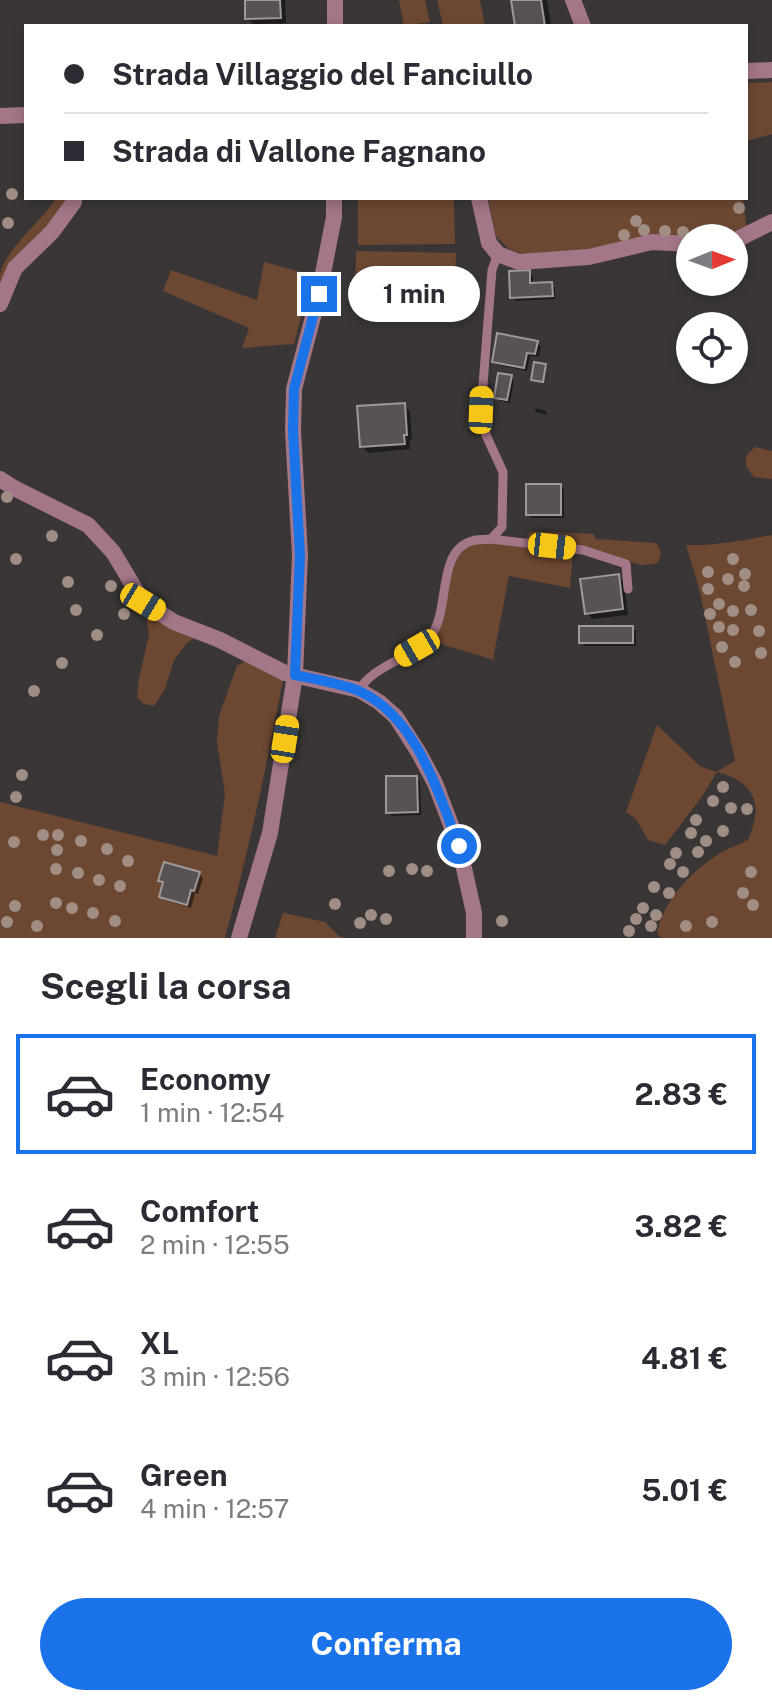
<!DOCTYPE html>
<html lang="it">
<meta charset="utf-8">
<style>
:root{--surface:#fff;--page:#f7f7f7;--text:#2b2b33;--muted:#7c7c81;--line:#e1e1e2;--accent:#1a73e8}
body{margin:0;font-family:"Public Sans",sans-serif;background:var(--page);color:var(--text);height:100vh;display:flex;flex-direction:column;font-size:30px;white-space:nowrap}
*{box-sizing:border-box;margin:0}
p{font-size:26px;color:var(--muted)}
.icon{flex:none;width:44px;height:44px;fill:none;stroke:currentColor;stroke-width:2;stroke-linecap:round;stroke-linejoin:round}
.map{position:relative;height:938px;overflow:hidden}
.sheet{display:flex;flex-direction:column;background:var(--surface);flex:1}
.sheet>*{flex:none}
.banner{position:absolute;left:24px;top:24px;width:724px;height:176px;border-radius:0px;box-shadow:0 4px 12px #0003;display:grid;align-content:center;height:176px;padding:0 40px;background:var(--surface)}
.needle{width:52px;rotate:89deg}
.controls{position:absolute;left:676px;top:224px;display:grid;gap:16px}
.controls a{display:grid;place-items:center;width:72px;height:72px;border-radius:50%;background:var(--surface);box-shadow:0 4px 12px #0003;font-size:40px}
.end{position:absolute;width:36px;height:36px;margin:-18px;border:10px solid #1a73e8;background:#fff;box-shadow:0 0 0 4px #fff}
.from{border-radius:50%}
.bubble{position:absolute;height:56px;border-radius:28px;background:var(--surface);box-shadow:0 4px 12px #0003;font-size:26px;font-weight:700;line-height:56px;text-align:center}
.car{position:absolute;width:24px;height:48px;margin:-24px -12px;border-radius:10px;box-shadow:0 0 6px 2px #0007;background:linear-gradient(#f5c518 24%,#345 0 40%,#f5c518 0 76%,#345 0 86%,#f5c518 0)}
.banner b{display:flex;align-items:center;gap:28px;height:76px;font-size:30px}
.banner b+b{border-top:2px solid var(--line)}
.banner i{width:20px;height:20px;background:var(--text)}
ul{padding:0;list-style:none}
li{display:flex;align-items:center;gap:24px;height:120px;margin:0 16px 12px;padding:0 24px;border:4px solid transparent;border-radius:0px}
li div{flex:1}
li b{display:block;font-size:30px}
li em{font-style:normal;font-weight:700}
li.selected{border-color:var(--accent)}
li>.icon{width:72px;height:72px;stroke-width:1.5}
h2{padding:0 40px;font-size:36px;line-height:96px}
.button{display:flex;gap:16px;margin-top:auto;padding:16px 40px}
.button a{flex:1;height:92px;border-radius:48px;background:var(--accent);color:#fff;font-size:32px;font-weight:700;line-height:92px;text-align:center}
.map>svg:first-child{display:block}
.green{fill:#6c4832}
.shadow{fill:#0007}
.building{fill:#585352;stroke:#9e9998;stroke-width:2}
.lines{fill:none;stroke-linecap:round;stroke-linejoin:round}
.lane{stroke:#a37688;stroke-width:9}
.street{stroke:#a37688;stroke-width:16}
.tree{fill:#a08d83}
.route{stroke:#1a73e8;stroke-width:10}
</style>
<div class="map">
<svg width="772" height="938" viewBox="0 0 772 938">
<rect width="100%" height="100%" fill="#3a3636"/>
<g class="green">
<path d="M399 0H425L430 22 404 26Z"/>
<path d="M437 0H480L485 26H443Z"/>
<path d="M772 82V134L746 141V83Z"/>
<path d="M56 198H69L0 294C0 288 0 281 0 275 5 248 42 222 56 198Z"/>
<path d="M358 198H454L455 244 358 245Z"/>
<path d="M488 198H743L747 231 732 238H690L537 259 509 249 496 236Z"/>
<path d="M356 251 456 253 455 305 355 304Z"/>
<path d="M264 262 312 275 294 344 242 348 249 328 163 291 171 270 257 300Z"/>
<path d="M755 447 772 451V479L754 477 746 467V456Z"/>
<path d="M531 531 594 534 595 539 657 543C661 552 663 556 656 564L641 565 591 549 533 541 527 539V535Z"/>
<path d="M772 535V938H662L657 933C663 901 692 870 719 854 728 848 738 845 748 840 764 804 755 782 717 772L701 798 665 845 648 840 636 819 626 812 657 725 700 766 716 772 735 761 699 588 686 545C715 546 744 540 772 535Z"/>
<path d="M502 542 573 551 570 588 509 576 494 654V660L431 641C437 621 450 558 465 548 475 541 490 543 502 542Z"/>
<path d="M146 616 201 634 187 643 174 660 165 689 154 706 144 704 137 697 139 678 149 635Z"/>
<path d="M252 657 284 675C267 763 249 851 225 938H0V802L217 856 225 794 217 742 219 716 237 666Z"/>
<path d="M283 913 325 922 339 936 344 938H275Z"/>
</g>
<g class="shadow">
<path d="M247 0H285L286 23 253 24 247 18Z"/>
<path d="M513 0H547L551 26H517Z"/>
<path d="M529 272 533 276V285L551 284 555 288V299L516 301 512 297Z"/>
<path d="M537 343 541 347 539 357 530 356 527 371 498 365 494 361Z"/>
<path d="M511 377 514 381 510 403 500 401 496 397Z"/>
<path d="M404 405 410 411 412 440 409 441 410 449 368 453 362 446Z"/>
<path d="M535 408 546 411 547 415 536 412Z"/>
<path d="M560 486 564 490V518H532L528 515Z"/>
<path d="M618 576 624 583 628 615 593 619 586 613Z"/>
<path d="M632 628 636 631V646H585L581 643Z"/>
<path d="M416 778 420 781 421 815 392 816 388 812Z"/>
<path d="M199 874 203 878 198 894 195 893 191 908 165 900 161 897 165 884 161 880Z"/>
</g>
<g class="building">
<path d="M245 0H280L281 18 245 19Z"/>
<path d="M511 0H541L545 26H515Z"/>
<path d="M530 270V283L552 282 553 296 510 298 509 271Z"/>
<path d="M497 333 538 341 535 354 527 353 524 368 492 362Z"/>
<path d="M534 362 546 364 543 382 531 380Z"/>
<path d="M498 373 512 375 507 400 494 398Z"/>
<path d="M405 403 407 435H404L405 444 360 447 357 406Z"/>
<rect x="526" y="484" width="35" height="31"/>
<path d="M619 574 623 609 585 614 580 579Z"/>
<rect x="579" y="626" width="54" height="17"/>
<path d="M386 776H417L418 812 386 813Z"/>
<path d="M164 862 200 872 194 891 191 890 187 905 159 897 163 882 158 881Z"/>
</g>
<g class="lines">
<g class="lane">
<path d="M498 254 492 270 481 410 486 435 503 472 502 527 491 539 583 550 626 564 628 589"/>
<path d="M359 690C376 663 413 659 432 634 450 609 437 550 472 541 477 539 485 540 491 539"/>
</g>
<g class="street">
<path d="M335 0V26"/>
<path d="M573 0 583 26"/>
<path d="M746 71 772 70"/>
<path d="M0 116 26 115"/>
<path d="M479 198 489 243 498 254 519 262 589 257 652 242 690 244"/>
<path d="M734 241 772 222"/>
<path d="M0 304 15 268 52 232 74 202V198"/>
<path d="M0 479 14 488 88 525 113 552 143 602 174 622 220 640 285 673 359 690 379 702 396 717 419 753 435 783 459 846 474 913V938"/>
<path d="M239 938 270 833 295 675 300 555 293 431 294 389 319 294 334 217V198"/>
</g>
</g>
<g class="tree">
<circle cx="12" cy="194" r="6"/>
<circle cx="739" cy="208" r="6"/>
<circle cx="636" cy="221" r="6"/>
<circle cx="8" cy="223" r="6"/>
<circle cx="644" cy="230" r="6"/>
<circle cx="665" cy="231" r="6"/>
<circle cx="683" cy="232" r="6"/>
<circle cx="624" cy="235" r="6"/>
<circle cx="7" cy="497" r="6"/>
<circle cx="52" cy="536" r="6"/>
<circle cx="16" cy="559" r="6"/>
<circle cx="733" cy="559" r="6"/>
<circle cx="708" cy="572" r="6"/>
<circle cx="745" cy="574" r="6"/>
<circle cx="728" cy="579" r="6"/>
<circle cx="68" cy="582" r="6"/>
<circle cx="111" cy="586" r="6"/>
<circle cx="744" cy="586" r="6"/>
<circle cx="708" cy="589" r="6"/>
<circle cx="719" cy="604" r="6"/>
<circle cx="76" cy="610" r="6"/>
<circle cx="751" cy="610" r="6"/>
<circle cx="733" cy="611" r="6"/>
<circle cx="124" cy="614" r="6"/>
<circle cx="710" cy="614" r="6"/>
<circle cx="719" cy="627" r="6"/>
<circle cx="733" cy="630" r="6"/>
<circle cx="759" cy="631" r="6"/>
<circle cx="97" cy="635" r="6"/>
<circle cx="722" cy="647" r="6"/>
<circle cx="761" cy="653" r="6"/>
<circle cx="735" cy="662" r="6"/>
<circle cx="62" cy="663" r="6"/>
<circle cx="34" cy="691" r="6"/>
<circle cx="22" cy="775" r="6"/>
<circle cx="723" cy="787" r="6"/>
<circle cx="16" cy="797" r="6"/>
<circle cx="713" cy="801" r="6"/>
<circle cx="731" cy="808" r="6"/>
<circle cx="747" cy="809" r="6"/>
<circle cx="696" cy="820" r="6"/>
<circle cx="723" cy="831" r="6"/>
<circle cx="691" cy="833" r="6"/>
<circle cx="43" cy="835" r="6"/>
<circle cx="58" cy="835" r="6"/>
<circle cx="81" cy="841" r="6"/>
<circle cx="706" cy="841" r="6"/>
<circle cx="14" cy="842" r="6"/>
<circle cx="107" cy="849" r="6"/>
<circle cx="57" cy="850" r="6"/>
<circle cx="698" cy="852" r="6"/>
<circle cx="676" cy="853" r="6"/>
<circle cx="128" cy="861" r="6"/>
<circle cx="670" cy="864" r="6"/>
<circle cx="56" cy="869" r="6"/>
<circle cx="412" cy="869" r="6"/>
<circle cx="389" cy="871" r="6"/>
<circle cx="427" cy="871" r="6"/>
<circle cx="683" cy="872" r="6"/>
<circle cx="751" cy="872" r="6"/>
<circle cx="78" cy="873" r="6"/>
<circle cx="99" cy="880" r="6"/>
<circle cx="120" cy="886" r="6"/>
<circle cx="654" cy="887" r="6"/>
<circle cx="669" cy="893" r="6"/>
<circle cx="743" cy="893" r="6"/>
<circle cx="56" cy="903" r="6"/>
<circle cx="335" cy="904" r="6"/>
<circle cx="753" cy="905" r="6"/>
<circle cx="15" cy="906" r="6"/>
<circle cx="72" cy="908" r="6"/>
<circle cx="643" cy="908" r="6"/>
<circle cx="93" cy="913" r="6"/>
<circle cx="371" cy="915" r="6"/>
<circle cx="656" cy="915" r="6"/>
<circle cx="386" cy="919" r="6"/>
<circle cx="636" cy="919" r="6"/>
<circle cx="115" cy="921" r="6"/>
<circle cx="502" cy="921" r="6"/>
<circle cx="7" cy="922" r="6"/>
<circle cx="712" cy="922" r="6"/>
<circle cx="360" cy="923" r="6"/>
<circle cx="37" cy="926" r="6"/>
<circle cx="651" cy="926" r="6"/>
<circle cx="686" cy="926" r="6"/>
<circle cx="629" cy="931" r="6"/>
</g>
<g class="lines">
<path class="route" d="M319 294 294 389 293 431 300 555 295 675C314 679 345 684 361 692 417 718 438 793 459 846"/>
</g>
</svg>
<div class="controls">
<a><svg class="needle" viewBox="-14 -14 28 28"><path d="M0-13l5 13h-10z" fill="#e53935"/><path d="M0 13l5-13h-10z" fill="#7c7c81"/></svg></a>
<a><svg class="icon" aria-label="locate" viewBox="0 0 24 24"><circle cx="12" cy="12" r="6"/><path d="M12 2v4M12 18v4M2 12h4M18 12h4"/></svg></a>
</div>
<i class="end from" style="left:459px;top:846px"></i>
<i class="end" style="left:319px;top:294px"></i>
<div class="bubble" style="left:348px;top:266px;width:132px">1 min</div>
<i class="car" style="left:481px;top:410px;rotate:2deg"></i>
<i class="car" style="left:552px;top:546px;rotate:96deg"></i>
<i class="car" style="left:143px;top:602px;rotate:121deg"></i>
<i class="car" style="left:417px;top:648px;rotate:240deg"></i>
<i class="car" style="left:285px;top:739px;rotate:9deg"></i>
<div class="banner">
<b><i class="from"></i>Strada Villaggio del Fanciullo</b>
<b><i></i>Strada di Vallone Fagnano</b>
</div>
</div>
<section class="sheet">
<h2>Scegli la corsa</h2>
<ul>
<li class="selected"><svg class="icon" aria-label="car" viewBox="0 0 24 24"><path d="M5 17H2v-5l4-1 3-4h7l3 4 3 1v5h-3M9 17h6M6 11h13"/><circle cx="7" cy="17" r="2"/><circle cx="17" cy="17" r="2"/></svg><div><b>Economy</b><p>1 min · 12:54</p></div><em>2.83 €</em></li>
<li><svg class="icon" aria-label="car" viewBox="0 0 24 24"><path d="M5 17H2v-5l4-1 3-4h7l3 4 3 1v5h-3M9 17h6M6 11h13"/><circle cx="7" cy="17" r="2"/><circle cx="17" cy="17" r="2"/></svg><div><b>Comfort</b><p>2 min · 12:55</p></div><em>3.82 €</em></li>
<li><svg class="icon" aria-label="car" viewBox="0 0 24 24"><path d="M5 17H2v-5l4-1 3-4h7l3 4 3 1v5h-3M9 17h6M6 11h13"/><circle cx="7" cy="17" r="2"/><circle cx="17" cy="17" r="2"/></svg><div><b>XL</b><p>3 min · 12:56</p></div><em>4.81 €</em></li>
<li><svg class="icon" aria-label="car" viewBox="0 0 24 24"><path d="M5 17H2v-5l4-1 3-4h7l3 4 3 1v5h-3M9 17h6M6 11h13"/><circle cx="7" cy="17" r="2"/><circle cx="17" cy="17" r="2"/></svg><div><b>Green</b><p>4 min · 12:57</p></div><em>5.01 €</em></li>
</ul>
<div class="button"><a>Conferma</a></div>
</section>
